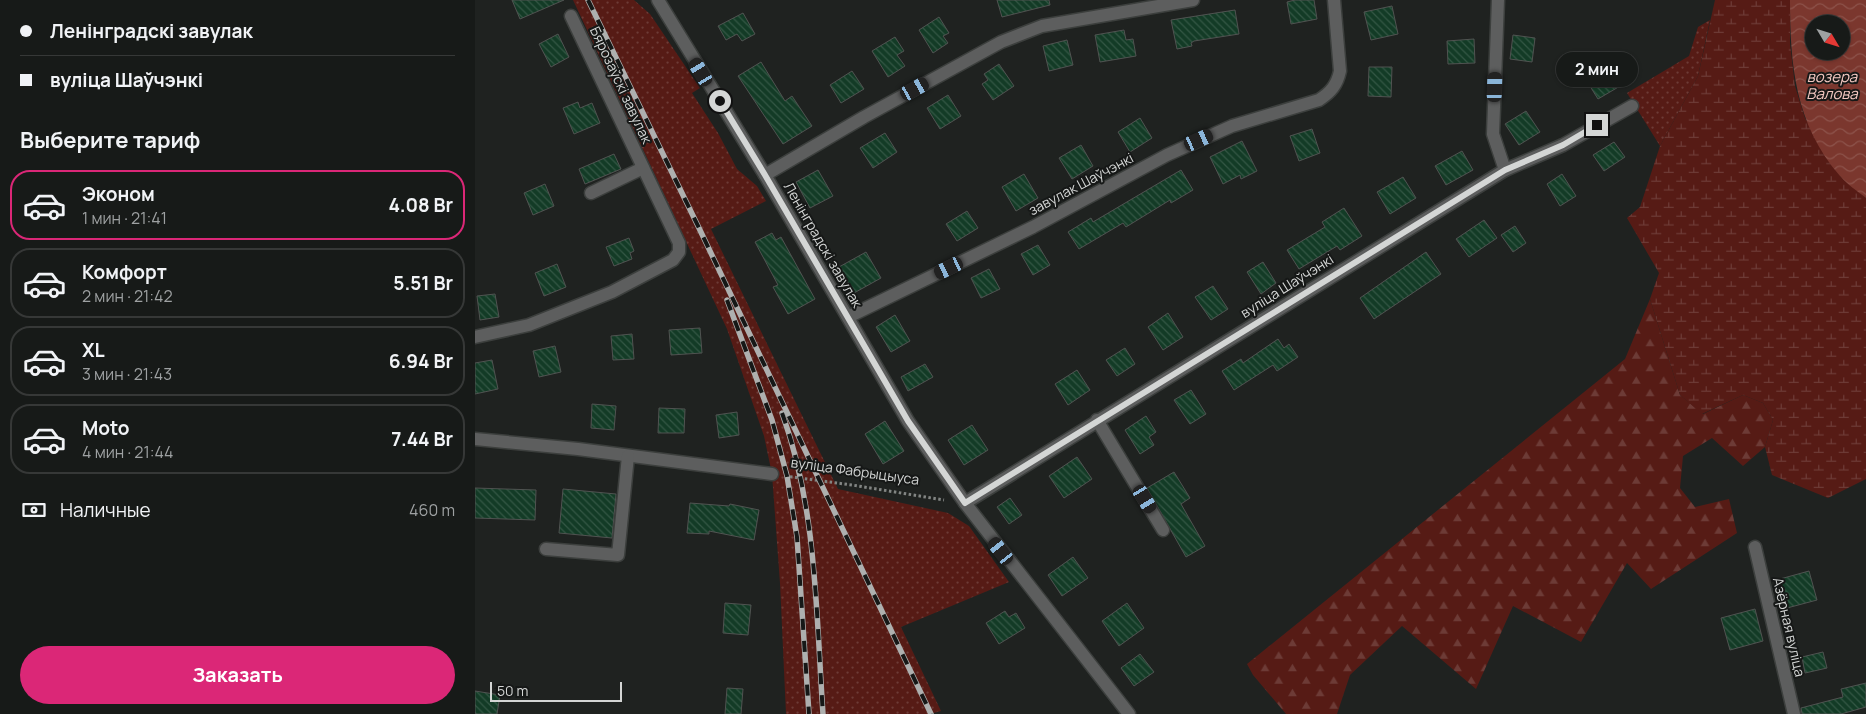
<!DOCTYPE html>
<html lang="ru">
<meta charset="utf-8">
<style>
:root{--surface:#171a18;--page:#202321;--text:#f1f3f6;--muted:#9ea1a2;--line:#363837;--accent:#db2777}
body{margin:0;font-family:Manrope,sans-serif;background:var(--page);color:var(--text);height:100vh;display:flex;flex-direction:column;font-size:19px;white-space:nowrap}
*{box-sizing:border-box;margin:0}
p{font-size:16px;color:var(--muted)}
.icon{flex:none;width:28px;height:28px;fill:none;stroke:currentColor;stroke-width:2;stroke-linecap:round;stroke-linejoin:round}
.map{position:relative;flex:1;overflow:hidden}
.sheet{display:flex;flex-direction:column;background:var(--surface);width:475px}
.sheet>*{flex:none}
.guide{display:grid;align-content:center;height:110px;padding:0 20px;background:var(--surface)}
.needle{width:32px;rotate:128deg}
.controls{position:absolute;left:1330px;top:15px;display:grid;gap:10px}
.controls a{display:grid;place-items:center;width:45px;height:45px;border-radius:50%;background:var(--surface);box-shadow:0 1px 4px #0004,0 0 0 1px var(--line);font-size:25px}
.scale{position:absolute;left:15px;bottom:12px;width:132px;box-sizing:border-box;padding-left:5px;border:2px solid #d4d6d5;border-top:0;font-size:14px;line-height:18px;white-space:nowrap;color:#d4d6d5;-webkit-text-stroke:4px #161817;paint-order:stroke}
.end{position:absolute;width:22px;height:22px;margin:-11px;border:6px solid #d4d6d5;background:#111;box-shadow:0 0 0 2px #111}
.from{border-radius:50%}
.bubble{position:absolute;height:35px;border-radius:18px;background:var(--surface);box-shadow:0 1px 4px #0004,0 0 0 1px var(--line);font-size:16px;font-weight:700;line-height:35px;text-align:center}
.car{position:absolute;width:15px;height:30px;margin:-15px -8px;border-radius:6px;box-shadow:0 0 4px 1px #0007;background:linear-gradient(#222 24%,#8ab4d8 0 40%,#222 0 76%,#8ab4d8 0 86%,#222 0)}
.guide b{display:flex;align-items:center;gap:18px;height:48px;font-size:19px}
.guide b+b{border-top:1px solid var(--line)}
.guide i{width:12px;height:12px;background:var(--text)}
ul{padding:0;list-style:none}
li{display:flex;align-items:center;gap:15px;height:70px;margin:0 10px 8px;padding:0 10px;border:2px solid var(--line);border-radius:20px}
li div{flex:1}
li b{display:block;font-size:19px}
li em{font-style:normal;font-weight:700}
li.current{border-color:var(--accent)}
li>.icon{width:45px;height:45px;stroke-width:1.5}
h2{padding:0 20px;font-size:22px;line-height:60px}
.pay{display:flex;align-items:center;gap:12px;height:55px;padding:0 20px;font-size:19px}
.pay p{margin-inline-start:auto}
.primary-button{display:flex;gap:10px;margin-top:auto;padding:10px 20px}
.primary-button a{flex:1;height:58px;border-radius:30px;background:var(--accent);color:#fff;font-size:20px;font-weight:700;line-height:58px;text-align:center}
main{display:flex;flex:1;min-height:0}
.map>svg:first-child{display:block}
.grass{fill:url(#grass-dots)}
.forest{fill:url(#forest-firs)}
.wetland{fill:url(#wetland-marsh)}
.water{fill:url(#water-waves);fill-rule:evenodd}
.building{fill:url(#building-back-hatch);stroke:#505351}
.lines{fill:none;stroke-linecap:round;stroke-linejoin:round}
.minor-casing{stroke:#3c3f3d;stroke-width:15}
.path{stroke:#828583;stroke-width:3;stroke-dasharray:2.5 2.5;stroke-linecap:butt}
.minor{stroke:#5d5e5e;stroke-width:12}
.rail-casing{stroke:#aeb0af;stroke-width:5.5}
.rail{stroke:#161817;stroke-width:4;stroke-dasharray:11;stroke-linecap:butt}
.route{stroke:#d4d6d5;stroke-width:6}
.labels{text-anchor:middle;stroke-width:4;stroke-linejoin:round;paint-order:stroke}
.street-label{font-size:14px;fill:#d4d6d5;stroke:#161817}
.water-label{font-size:15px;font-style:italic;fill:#f3c8c1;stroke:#161817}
</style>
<main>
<section class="sheet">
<div class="guide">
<b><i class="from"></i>Ленінградскі завулак</b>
<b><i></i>вуліца Шаўчэнкі</b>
</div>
<h2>Выберите тариф</h2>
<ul>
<li class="current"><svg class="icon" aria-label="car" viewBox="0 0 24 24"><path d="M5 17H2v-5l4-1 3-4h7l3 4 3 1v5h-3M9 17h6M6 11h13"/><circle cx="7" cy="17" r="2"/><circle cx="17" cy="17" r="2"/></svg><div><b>Эконом</b><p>1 мин · 21:41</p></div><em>4.08 Br</em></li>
<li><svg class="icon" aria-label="car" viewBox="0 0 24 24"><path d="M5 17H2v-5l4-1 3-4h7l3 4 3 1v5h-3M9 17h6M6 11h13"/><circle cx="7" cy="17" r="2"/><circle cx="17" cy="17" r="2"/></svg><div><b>Комфорт</b><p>2 мин · 21:42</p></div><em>5.51 Br</em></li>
<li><svg class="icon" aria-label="car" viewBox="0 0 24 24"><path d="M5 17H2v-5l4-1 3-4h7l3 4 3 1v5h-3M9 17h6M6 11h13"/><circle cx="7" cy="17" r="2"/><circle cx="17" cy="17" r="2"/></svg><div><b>XL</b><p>3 мин · 21:43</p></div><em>6.94 Br</em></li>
<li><svg class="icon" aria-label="car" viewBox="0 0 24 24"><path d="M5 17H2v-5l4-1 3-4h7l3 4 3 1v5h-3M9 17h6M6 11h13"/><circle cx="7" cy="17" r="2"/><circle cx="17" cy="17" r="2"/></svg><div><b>Moto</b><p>4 мин · 21:44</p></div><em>7.44 Br</em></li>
</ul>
<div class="pay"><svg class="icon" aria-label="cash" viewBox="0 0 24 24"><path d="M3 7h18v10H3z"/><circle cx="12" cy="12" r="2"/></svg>Наличные<p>460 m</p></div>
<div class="primary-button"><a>Заказать</a></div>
</section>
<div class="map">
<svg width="1391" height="714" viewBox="0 0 1391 714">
<defs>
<pattern id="grass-dots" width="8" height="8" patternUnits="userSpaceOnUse" patternTransform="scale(1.25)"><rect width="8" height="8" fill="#561b15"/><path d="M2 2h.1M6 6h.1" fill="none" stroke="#6d3b36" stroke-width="1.8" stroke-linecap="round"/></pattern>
<pattern id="forest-firs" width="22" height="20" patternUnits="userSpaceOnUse" patternTransform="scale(1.25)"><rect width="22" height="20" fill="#561b15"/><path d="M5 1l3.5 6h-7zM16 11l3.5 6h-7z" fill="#6d3b36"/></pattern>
<pattern id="wetland-marsh" width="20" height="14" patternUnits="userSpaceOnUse" patternTransform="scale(1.25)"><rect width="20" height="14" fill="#561b15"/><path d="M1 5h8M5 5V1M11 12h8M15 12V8" fill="none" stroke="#6d3b36"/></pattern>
<pattern id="water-waves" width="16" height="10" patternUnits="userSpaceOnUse" patternTransform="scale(1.25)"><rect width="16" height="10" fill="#7b372e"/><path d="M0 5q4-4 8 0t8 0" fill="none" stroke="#8d534b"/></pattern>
<pattern id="building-back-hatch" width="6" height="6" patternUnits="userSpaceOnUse" patternTransform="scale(1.25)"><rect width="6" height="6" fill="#133b26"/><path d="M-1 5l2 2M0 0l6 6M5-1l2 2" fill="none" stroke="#345745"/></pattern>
</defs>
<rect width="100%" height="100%" fill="#1f2220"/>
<g class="grass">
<path d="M98 0H159L175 14 225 88 217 93 243 133 262 169 282 186 291 201 236 229 363 489 473 513 494 526 534 582 426 627 466 711 455 714H311L305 583 297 474 289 436 252 329Z"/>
<path d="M1235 20 1223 76 1185 146 1152 93 1214 56 1223 27Z"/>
</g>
<path class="forest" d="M1175 299 1205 395 1228 414 1268 395 1288 403 1298 420 1290 447 1268 466 1237 438 1208 456 1205 488 1220 507 1254 499 1262 533 1176 589 1152 563 1106 642 1038 606 1001 689 927 626 875 675 862 714H811L778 675 772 664 1150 359Z"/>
<path class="wetland" d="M1240 0H1315V43L1320 86 1330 118 1366 177 1391 198V479L1353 498 1297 475 1290 447 1298 420 1288 403 1268 395 1227 414 1205 395 1175 299 1184 273 1152 218 1165 207 1185 146 1223 76Z"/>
<path class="water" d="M1315 0H1391V198C1382 191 1372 184 1365 176 1320 124 1315 65 1315 0ZM1339 24H1366V51H1339Z"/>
<g class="building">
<path d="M37 0H89L45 19Z"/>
<path d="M522 0H574L575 5 527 17Z"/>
<path d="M820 0H839L842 19 816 24 812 2Z"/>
<path d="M917 6 923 34 896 40 889 12Z"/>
<path d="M760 10 764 34 719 41 716 43 717 46 702 49 696 20Z"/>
<path d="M268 13 280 34 267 41 262 34 251 40 243 26Z"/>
<path d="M464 17 474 33 468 36 473 43 458 53 444 30Z"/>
<path d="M649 30 651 40 658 39 661 56 625 62 620 35Z"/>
<path d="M83 34 94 57 76 67 64 44Z"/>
<path d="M1038 35 1060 38 1057 62 1035 59Z"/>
<path d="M420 37 429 51 422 55 430 66 413 77 397 51Z"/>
<path d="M999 39 1000 63 973 64 972 41Z"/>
<path d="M592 40 598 65 574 71 568 46Z"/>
<path d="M286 62 310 101 317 96 337 126 308 144 263 76Z"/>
<path d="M524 64 539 86 518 100 507 84 513 80 509 74Z"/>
<path d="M1125 65 1131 76 1149 65 1157 79 1123 99 1108 75Z"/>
<path d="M894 67H917L916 97 893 96Z"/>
<path d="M377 71 389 89 366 103 355 85Z"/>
<path d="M473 95 486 116 465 129 452 108Z"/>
<path d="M103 102 105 108 117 103 125 123 99 134 88 108Z"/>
<path d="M1051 111 1065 132 1044 145 1030 124Z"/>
<path d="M665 118 677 138 655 152 643 132Z"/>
<path d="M837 129 845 153 824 161 815 136Z"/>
<path d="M410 133 422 152 398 168 385 148Z"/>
<path d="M767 141 782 171 766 179 765 175 748 184 735 157Z"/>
<path d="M1139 142 1150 157 1129 171 1118 155Z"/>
<path d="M606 145 618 166 597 179 584 158Z"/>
<path d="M987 151 998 170 971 185 960 166Z"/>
<path d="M139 154 146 169 110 184 104 169Z"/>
<path d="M343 170 358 196 335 208 321 182Z"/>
<path d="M706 170 718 190 696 203 695 200 651 227 648 223 604 249 593 232 616 218 618 222Z"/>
<path d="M549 174 563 198 541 211 527 187Z"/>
<path d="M1087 174 1101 196 1085 206 1072 184Z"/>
<path d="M928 177 941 198 915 214 902 192Z"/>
<path d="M70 184 79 206 58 215 49 193Z"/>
<path d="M869 208 887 236 865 250 862 246 824 269 812 250 850 227 847 222Z"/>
<path d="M492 211 503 228 482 241 471 224Z"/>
<path d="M1009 220 1022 238 994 257 981 239Z"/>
<path d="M1040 226 1051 243 1038 252 1026 235Z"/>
<path d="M297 233 301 240 306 237 340 299 313 314 298 287 303 285 280 242Z"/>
<path d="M154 238 159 251 155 253 157 259 139 266 131 247Z"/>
<path d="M563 245 575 265 558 275 546 254Z"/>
<path d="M391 252 406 278 379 293 364 267Z"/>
<path d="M951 252 966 274 899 319 885 298Z"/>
<path d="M788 262 801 283 786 294 772 272Z"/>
<path d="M82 264 91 287 69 296 60 273Z"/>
<path d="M514 269 525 289 506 298 496 278Z"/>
<path d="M738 286 753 309 736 320 720 297Z"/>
<path d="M20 294 24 317 5 320 2 296Z"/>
<path d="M693 313 708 337 688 350 673 327Z"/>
<path d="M420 315 435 341 416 352 401 327Z"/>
<path d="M225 328 227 353 196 355 194 330Z"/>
<path d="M157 334 159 359 138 360 136 336Z"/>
<path d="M803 339 809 348 814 344 823 357 802 371 798 365 759 390 747 371 766 359 768 363Z"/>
<path d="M80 346 86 372 64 377 58 351Z"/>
<path d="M650 348 660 364 642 376 631 360Z"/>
<path d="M17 360 23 389 0 394V363Z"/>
<path d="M450 364 458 377 433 391 426 377Z"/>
<path d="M602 370 615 390 593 405 580 384Z"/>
<path d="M716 390 731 414 715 424 699 400Z"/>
<path d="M117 404 141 406 139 430 116 428Z"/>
<path d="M184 408 210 409 209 433H183Z"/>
<path d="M262 412 264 435 244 438 241 415Z"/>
<path d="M671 416 681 432 674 437 679 445 665 454 650 430Z"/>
<path d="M410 421 429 451 408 464 390 434Z"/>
<path d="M497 425 513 450 489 465 473 440Z"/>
<path d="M602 457 617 479 589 498 574 476Z"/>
<path d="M699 472 715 498 706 504 730 546 711 557 672 488Z"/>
<path d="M0 488 61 490 60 520 0 518Z"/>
<path d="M88 489 141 494 137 538 84 533Z"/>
<path d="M535 498 547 515 534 524 522 507Z"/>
<path d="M215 503 254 506 255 504 284 510 279 540 234 531V534L212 533Z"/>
<path d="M598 557 613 578 587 596 573 575Z"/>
<path d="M1334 571 1342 600 1312 608 1305 579Z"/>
<path d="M250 603 276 605 273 635 248 633Z"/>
<path d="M652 603 669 628 644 646 627 621Z"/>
<path d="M1280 609 1288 641 1255 650 1246 618Z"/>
<path d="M530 611 534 617 541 613 550 628 524 644 511 623Z"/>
<path d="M1348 652 1352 668 1330 673 1327 657Z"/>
<path d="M665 654 679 672 659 686 646 668Z"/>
<path d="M1391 683V707L1366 714H1327L1326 708 1368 697 1366 689Z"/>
<path d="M252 688 268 689 266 714H250Z"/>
<path d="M0 691 25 695 22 714H0Z"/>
</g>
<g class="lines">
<defs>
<g id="minor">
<path d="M183 0 290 175 433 421 490 503 654 714"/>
<path d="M1023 0 1018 134 1030 170"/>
<path d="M290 175 389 117 526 42 567 26 718 0"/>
<path d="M116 193 168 168"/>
<path d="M373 317 558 227 692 155 757 126 844 100C856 92 862 85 865 71L859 0"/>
<path d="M0 337 54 325 137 292 198 260 204 252V243L96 16"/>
<path d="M622 420 688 530"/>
<path d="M0 439 103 449 297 474"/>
<path d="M490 503 1030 170 1088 145 1157 106"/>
<path d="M1280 547 1319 714"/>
<path d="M71 549 143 555 153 456"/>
</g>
</defs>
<use href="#minor" class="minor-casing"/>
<path class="path" d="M310 476 377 485 469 500"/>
<use href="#minor" class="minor"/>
<defs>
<g id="rail">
<path d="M113 0 224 228 456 714"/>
<path d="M252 300 297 420 312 476 322 537 334 714"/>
<path d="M307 413C342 509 341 613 348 714"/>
</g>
</defs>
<use href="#rail" class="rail-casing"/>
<use href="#rail" class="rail"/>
</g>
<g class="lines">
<path class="route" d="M245 101 290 175 433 421 490 503 1030 170 1088 145 1122 125"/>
</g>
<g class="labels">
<g class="street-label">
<text transform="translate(146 85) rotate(65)" y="5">Бярозаўскі завулак</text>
<text transform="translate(606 184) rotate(-28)" y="5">завулак Шаўчэнкі</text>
<text transform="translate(348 245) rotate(60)" y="5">Ленінградскі завулак</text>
<text transform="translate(812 286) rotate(-32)" y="5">вуліца Шаўчэнкі</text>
<text transform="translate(380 471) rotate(8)" y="5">вуліца Фабрыцыуса</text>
<text transform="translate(1314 627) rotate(77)" y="5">Азёрная вуліца</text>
</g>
<g class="water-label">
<text x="1357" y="82">возера<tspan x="1357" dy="17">Валова</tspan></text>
</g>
</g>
</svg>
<div class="controls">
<a><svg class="needle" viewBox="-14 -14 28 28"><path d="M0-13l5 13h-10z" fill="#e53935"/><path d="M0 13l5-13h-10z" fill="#9ea1a2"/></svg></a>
</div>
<div class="scale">50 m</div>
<i class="end from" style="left:245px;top:101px"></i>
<i class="end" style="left:1122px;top:125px"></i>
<div class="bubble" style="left:1081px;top:52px;width:82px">2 мин</div>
<i class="car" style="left:226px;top:72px;rotate:329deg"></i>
<i class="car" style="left:1020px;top:87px;rotate:2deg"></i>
<i class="car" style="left:440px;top:89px;rotate:61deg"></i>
<i class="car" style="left:724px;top:140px;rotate:66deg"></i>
<i class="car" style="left:474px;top:268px;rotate:244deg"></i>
<i class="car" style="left:670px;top:499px;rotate:149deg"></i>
<i class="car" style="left:526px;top:551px;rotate:322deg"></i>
</div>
</main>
